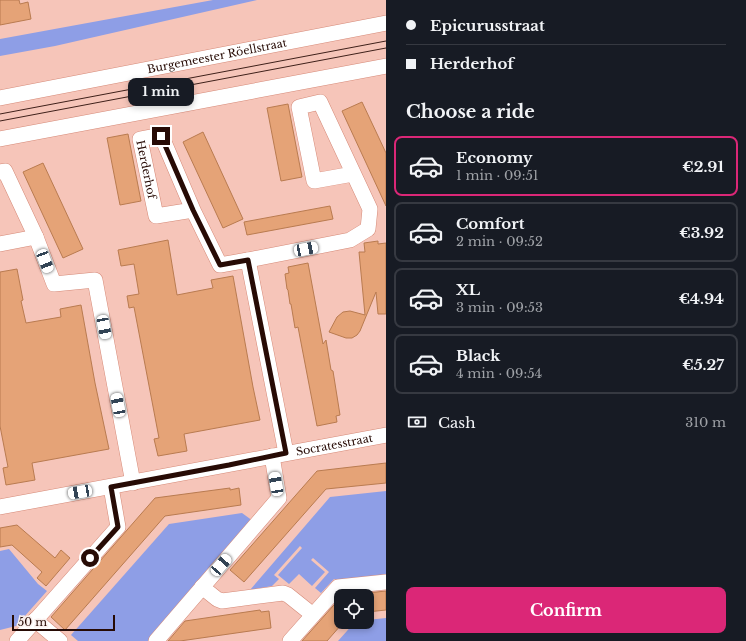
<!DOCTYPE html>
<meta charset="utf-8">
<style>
:root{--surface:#171b24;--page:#20242c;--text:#f1f3f6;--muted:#9ea1a6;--line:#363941;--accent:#db2777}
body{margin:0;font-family:"Libre Baskerville",serif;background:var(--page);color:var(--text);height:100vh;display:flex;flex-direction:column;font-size:15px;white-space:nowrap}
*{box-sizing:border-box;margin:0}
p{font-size:13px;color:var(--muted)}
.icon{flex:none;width:22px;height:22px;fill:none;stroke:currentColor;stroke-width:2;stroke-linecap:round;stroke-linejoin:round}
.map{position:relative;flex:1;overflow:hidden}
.side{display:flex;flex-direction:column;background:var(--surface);width:360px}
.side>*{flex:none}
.hud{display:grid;align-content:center;height:88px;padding:0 20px;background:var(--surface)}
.controls{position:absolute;left:334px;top:589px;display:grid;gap:8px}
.controls a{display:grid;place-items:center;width:40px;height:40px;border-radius:8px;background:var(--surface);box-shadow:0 2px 6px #0003;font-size:20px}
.scale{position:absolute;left:12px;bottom:10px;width:103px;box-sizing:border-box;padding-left:4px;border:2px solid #270b05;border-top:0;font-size:11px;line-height:14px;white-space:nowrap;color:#270b05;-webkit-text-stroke:3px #faf1ef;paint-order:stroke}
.end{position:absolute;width:18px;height:18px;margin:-9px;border:5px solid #270b05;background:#fff;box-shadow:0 0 0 2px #fff}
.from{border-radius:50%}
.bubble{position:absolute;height:28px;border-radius:8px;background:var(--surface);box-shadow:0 2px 6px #0003;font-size:13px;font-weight:700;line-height:28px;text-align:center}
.car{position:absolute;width:12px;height:24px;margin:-12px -6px;border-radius:5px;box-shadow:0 0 3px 1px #0007;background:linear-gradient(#fff 24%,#345 0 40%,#fff 0 76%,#345 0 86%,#fff 0)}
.hud b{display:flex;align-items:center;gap:14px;height:38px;font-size:15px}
.hud b+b{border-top:1px solid var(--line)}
.hud i{width:10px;height:10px;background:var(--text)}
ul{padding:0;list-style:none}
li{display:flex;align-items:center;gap:12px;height:60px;margin:0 8px 6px;padding:0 12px;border:2px solid var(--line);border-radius:8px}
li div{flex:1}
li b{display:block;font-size:15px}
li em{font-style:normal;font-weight:700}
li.on{border-color:var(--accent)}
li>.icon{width:36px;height:36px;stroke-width:1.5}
h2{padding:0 20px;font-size:18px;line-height:48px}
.pay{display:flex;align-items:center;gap:10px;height:44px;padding:0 20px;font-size:15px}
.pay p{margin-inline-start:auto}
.action{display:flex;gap:8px;margin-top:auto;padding:8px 20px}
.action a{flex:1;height:46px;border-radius:8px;background:var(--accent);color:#fff;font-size:16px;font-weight:700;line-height:46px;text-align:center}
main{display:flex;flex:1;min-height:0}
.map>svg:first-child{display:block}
.green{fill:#8e9ee6}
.building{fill:#e5a377;stroke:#b97b50}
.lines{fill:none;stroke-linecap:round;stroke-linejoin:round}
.minor-casing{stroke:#d58977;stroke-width:16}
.minor{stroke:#fff;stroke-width:15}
.tram{stroke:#3f201a;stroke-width:1}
.route{stroke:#270b05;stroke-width:5}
.labels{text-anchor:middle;stroke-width:3;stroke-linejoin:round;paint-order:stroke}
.street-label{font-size:11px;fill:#270b05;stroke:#faf1ef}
</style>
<main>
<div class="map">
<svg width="386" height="641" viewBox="0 0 386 641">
<rect width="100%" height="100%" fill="#f6c5b9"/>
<g class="green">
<path d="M213 0H257L55 46 0 56V39Z"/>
<path d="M386 491V577L340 581 334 579 321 593 315 588 329 572 313 558 311 560 325 572 312 586 299 574 289 584 278 575 302 548 300 546 274 575 279 579 272 586 250 590 330 497Z"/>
<path d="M242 513 253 521 149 641H78L71 635 169 524Z"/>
<path d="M9 549 38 584 47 591 16 626 0 630V551Z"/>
<path d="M386 618V641H338L355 622H367V620Z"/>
</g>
<g class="building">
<path d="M0 0H19L20 4 28 2 31 19 0 25Z"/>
<path d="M362 102 386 153V206L342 111Z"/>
<path d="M288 104 302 177 281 181 267 108Z"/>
<path d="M203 132 243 219 223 228 183 142Z"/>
<path d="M128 134 141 201 120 205 107 138Z"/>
<path d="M43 163 83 249 63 258 23 172Z"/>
<path d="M330 206 333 219 247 235 244 222Z"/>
<path d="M168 240 177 295 213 288 211 280 233 276 253 387 260 420 184 434 187 451 158 456 154 439 159 438 134 307 129 308 127 296 139 294 134 264 121 266 118 250Z"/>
<path d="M378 241V244L386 243V314H378L376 292 360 331 357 335 352 338H346L329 332 337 317 343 312 350 311 365 315 359 252H365L364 243Z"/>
<path d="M308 263 323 344 326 340 331 370 333 371 340 415 336 416 337 422 317 426 298 327 295 328 291 304H290L288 290 287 289 285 274 289 273 288 267Z"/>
<path d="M17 269 23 300 21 301 26 323 61 317 60 309 81 305 95 383 109 449 32 463 35 480 6 485 3 468 8 467 0 426V272Z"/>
<path d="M386 463V483L326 489 244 582 230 570 317 471Z"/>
<path d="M230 488V490L239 488 241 505 165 516 65 630 51 617 155 498Z"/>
<path d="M17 525 55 558 61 550 70 558 46 586 37 578 42 572 12 545 0 547V528Z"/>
<path d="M386 591V610L367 612V593Z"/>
<path d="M341 597V625L327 641H302Z"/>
<path d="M260 610 261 612 269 611 271 628 180 641H168L185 621Z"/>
</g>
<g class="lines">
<defs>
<g id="minor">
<path id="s1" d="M0 98 386 23"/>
<path d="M0 139 386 66"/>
<path d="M0 172 5 171 36 237 54 284 95 280 133 483"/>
<path id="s2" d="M193 210 161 135 140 139 156 216 193 210 220 265 248 260 286 453"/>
<path d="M0 244 36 237"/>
<path d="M248 260 350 240 368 229 370 209 320 102 299 107 314 181 353 174"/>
<path id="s3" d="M0 507 386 435"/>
<path d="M202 587 217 599 222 601 283 593 288 595 313 615"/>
<path d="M35 620 60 641"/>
<path d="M17 641 118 527 111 487"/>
<path d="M156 641 279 498 272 456"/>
<path d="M290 641 338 587 386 582"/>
</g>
</defs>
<use href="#minor" class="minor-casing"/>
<use href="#minor" class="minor"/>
<g class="tram">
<path d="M0 114 386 41"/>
<path d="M0 121 386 48"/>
</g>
</g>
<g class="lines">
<path class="route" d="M90 558 118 527 111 487 229 465 286 453 248 260 220 265 193 210 161 136"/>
</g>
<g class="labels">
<g class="street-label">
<text dy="4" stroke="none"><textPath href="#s1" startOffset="221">Burgemeester Röellstraat</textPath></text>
<text dy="4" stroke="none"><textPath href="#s2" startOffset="134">Herderhof</textPath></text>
<text dy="4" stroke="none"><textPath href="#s3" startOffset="340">Socratesstraat</textPath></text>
</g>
</g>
</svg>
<div class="controls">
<a><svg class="icon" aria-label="locate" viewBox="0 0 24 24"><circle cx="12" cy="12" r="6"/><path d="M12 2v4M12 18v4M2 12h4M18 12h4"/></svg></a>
</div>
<div class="scale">50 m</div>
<i class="end from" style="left:90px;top:558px"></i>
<i class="end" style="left:161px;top:136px"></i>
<div class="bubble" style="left:128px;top:78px;width:66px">1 min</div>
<i class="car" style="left:306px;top:249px;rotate:79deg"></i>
<i class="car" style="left:45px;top:261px;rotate:159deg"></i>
<i class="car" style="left:104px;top:327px;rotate:169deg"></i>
<i class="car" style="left:118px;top:405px;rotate:349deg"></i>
<i class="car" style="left:276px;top:484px;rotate:350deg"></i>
<i class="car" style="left:80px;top:492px;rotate:260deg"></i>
<i class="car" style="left:221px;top:565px;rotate:41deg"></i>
</div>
<section class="side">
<div class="hud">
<b><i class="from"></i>Epicurusstraat</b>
<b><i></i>Herderhof</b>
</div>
<h2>Choose a ride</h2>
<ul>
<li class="on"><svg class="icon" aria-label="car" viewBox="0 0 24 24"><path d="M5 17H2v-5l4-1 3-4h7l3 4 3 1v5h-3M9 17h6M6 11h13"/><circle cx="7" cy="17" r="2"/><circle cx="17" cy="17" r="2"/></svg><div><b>Economy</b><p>1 min · 09:51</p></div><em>€2.91</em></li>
<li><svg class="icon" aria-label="car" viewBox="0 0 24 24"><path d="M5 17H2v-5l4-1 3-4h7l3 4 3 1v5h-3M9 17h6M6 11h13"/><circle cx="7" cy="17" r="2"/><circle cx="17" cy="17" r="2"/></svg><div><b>Comfort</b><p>2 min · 09:52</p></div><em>€3.92</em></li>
<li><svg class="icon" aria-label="car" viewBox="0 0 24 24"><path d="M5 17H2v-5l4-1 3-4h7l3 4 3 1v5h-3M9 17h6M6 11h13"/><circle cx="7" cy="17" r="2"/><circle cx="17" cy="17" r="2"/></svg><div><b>XL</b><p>3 min · 09:53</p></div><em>€4.94</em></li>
<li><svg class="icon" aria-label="car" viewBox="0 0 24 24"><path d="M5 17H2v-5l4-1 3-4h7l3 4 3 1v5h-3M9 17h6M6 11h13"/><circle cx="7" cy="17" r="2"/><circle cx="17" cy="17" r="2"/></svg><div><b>Black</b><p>4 min · 09:54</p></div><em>€5.27</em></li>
</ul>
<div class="pay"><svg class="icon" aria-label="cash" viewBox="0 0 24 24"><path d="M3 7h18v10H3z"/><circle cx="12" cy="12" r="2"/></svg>Cash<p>310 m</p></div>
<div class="action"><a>Confirm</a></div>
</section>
</main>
